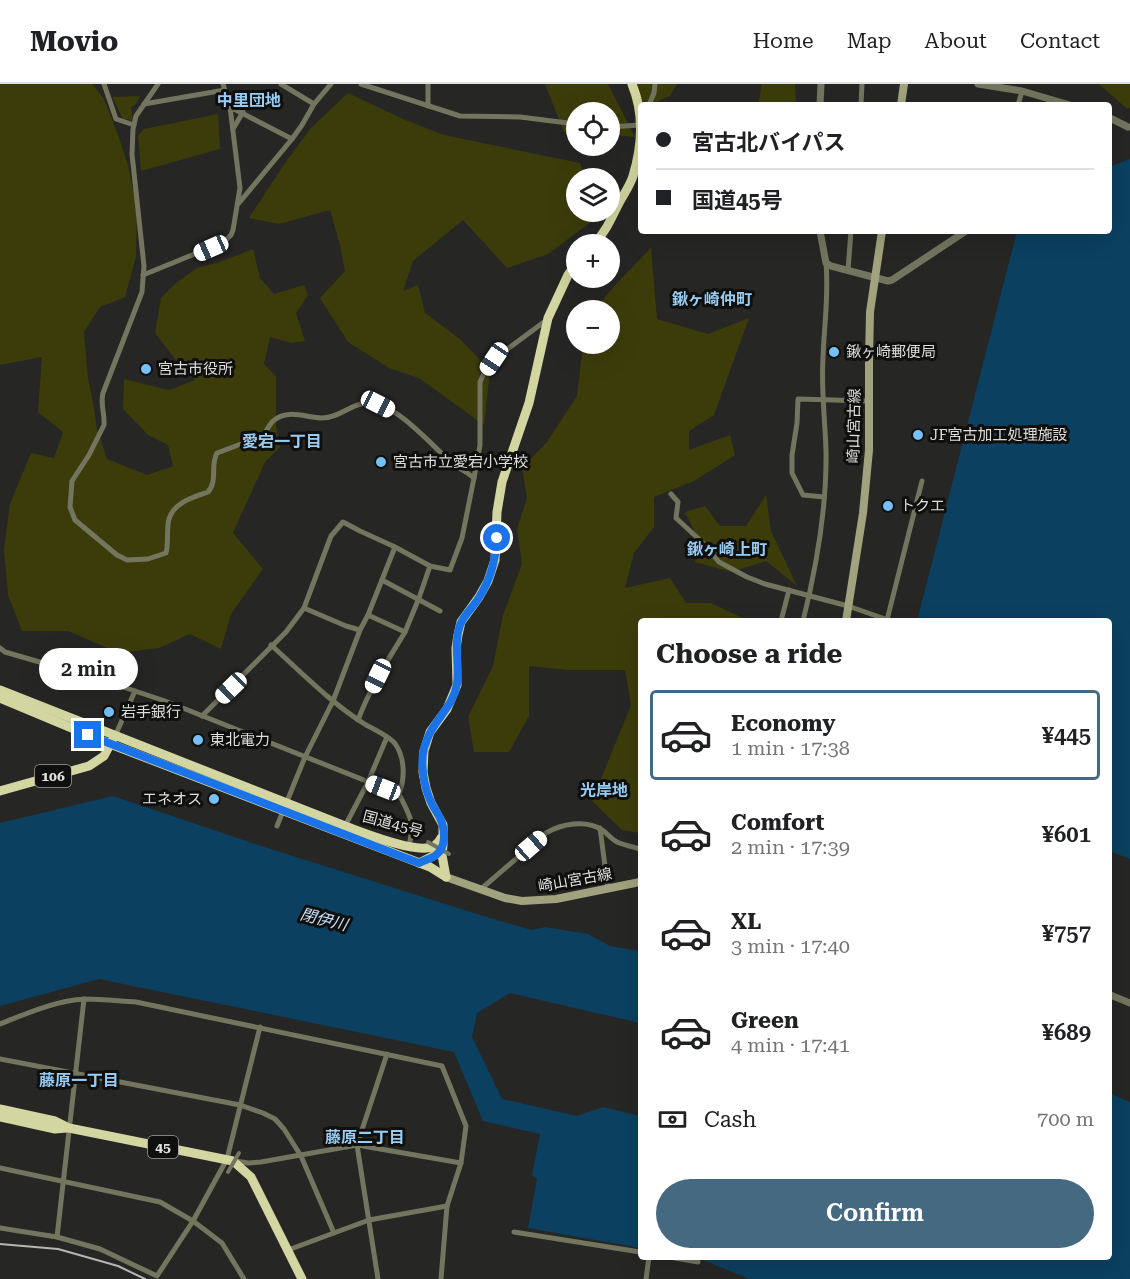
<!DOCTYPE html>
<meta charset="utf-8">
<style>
:root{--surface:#fff;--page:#f2f2f2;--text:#202124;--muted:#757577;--line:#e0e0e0;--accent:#466982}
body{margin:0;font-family:"Roboto Serif","Noto Sans JP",serif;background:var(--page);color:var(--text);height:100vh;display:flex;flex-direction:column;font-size:22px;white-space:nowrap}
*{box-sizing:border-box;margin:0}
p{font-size:20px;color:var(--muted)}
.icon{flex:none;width:33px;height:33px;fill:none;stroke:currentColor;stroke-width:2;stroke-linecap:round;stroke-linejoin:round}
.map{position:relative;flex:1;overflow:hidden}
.panel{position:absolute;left:638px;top:534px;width:474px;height:642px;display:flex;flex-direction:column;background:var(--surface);border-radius:6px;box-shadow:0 6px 24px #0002}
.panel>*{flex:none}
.banner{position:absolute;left:638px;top:18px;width:474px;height:132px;border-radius:6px;box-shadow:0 6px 24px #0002;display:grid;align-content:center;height:132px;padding:0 18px;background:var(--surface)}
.buttons{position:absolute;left:566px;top:18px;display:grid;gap:12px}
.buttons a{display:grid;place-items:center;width:54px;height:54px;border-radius:50%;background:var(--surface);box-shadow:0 6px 24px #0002;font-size:30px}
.end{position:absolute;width:27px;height:27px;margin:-14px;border:8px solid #1a73e8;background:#fff;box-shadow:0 0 0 3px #fff}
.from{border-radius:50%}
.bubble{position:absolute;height:42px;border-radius:21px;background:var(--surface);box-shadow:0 6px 24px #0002;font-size:20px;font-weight:600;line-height:42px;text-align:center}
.car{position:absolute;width:18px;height:36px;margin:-18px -9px;border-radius:8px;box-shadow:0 0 4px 2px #0007;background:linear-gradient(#fff 24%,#345 0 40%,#fff 0 76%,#345 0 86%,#fff 0)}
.banner b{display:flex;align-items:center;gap:21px;height:57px;font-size:22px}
.banner b+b{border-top:2px solid var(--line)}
.banner i{width:15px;height:15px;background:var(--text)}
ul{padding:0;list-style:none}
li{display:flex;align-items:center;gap:18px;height:90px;margin:0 12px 9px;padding:0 6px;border:3px solid transparent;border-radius:6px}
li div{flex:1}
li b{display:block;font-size:22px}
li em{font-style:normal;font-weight:600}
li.current{border-color:var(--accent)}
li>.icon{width:54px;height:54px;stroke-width:1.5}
h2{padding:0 18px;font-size:27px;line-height:72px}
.pay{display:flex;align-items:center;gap:15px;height:66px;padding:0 18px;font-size:22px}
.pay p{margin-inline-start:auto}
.button{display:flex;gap:12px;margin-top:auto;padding:12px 18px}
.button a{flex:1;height:69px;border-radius:36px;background:var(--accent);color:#fff;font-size:24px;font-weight:600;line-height:69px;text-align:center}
header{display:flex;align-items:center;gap:36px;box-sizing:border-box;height:84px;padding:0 30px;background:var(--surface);border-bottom:2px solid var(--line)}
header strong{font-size:28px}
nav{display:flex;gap:33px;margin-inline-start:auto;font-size:21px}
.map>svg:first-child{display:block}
.green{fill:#3c3c0b}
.water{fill:#0b4060}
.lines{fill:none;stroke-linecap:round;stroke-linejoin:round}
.minor{stroke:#74755e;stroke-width:5}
.tertiary{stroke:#74755e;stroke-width:7}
.secondary{stroke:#a1a37e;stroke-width:8}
.trunk{stroke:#d3d6a0;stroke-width:9}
.rail{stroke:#b6b6b5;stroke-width:2}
.pedestrian-bridge{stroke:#74755e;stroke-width:4}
.route{stroke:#1a73e8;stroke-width:8}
.poi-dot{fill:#75c0f6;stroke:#0f0f0e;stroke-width:2}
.labels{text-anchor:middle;stroke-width:6;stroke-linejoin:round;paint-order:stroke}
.shield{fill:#0f0f0e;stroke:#a0a09f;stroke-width:1.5}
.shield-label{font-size:14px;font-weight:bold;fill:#dededd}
.poi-label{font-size:15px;fill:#dededd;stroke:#0f0f0e;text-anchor:start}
.street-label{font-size:15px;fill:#dededd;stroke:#0f0f0e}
.neighbourhood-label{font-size:16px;font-weight:bold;fill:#97cdf5;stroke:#0f0f0e}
.water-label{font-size:16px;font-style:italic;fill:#c8e4fa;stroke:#0f0f0e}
</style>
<header>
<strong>Movio</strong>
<nav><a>Home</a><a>Map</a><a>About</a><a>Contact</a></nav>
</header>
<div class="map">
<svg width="1130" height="1195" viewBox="0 0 1130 1195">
<rect width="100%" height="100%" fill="#262624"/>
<g class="green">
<path d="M0 0H92L104 15 118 51 128 81 137 127 136 173 125 213 100 223 84 248 88 294 93 319 97 345 107 375 147 391 173 382 168 361 148 351 123 325 124 295 169 306 195 296 175 275 155 249 161 214 176 199 197 184 217 179 253 165 260 194 274 210 304 201 308 211 296 229 305 257 291 259 270 253 264 280 276 292V343L280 363 265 378 233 449 263 485 231 530 221 565 190 550 159 564 119 569 68 547H22L8 511 4 465 10 420 31 369 54 374 63 348 38 328 42 273 0 281Z"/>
<path d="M545 0H608L635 53 609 51V28H576V49L564 48Z"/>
<path d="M627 0H677L670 12 649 21H640V25L635 27Z"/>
<path d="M762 0H795L796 21H758Z"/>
<path d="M1099 0H1130V24H1126Z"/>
<path d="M348 9 403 35 444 51 580 79 585 94H576V128H593L595 135 548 170 507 184 463 136 413 177 403 207 418 201 425 229 460 255 490 286 484 341 419 294 389 284 348 258 320 214 345 187 340 161 330 126 279 140 249 134 285 79 311 44Z"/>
<path d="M140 12 136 20 131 23 133 36 123 35 112 13Z"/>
<path d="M218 30 220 65 141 87 138 52 144 45Z"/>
<path d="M651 164 657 235 708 250 749 234 714 331 689 347V366L730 351 735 371 694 397 654 413V443L634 469 625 504 670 494 686 519H711L749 537H640V749L622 746 592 717 631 621 625 586H569L529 582V632L509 668H474L468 633 493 582 503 531 522 480 517 445 527 414 522 384 547 358 577 312 583 260H609V226H594L616 200Z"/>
<path d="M766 411 771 447 797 502 766 477 731 488 695 478 700 458 685 428 705 422 720 442H746Z"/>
</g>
<g class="water">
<path d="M1130 75V775L1109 767 1108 537H917L1017 147H1108L1109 83Z"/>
<path d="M113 712 252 759 493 835 532 846 545 843 588 850 610 862 640 867V939L510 909 477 929 472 953 502 1015 577 1032 603 1023 640 1032V1164L528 1144 537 1095 532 1091 540 1050 483 1037 454 968 99 895 0 922V739Z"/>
<path d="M1109 1009 1130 1018V1195H750L700 1175 689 1173H1108Z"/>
</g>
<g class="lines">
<g class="minor">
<path d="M104 0 116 35 134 41"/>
<path d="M158 0 136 32 133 45 132 70 144 182 142 208 103 309C100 320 105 330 104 341L89 371 72 397 70 423 75 436 117 471 127 476 148 475 166 469C169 458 166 446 169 435 174 418 194 413 208 408 218 397 210 381 217 369L241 360 261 356C265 350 268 342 273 337 287 324 307 334 322 334 340 334 352 318 370 319 397 320 431 361 451 378 458 384 467 388 474 394L462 454 450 486 430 482 395 463 360 447 343 438 331 452 304 524 286 548 202 632"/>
<path d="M281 0 314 20"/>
<path d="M361 0 460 32 520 33 576 40"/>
<path d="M428 0V22"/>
<path d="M144 20 225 6"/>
<path d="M649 21 654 9 655 0"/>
<path d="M861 21 862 0"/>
<path d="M1018 21 1022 7"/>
<path d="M230 23 292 55"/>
<path d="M609 43 640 41"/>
<path d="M233 45 243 28"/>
<path d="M239 119 292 55 302 41 314 20 331 0"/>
<path d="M848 186 851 147"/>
<path d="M143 191 224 158 231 151 233 146 240 104 230 23 223 0"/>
<path d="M474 394 480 361V298L485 287 494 275 548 235"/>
<path d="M671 410 678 418 676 434 702 458 719 478 747 493 765 500 848 522 891 537"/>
<path d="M824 413 803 411 792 389V371L797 339 798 315 869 317"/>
<path d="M382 496 440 527"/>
<path d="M304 524 346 542 360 546"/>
<path d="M887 536 922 397"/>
<path d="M781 537 789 506"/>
<path d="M803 537C817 481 827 424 826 366 825 335 821 305 823 274 824 242 829 211 826 179"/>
<path d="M405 548 419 514 430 482"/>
<path d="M0 564 5 568 36 577 75 587 165 617 399 710C405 695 405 675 396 661 392 654 374 645 366 641 331 619 302 589 271 561"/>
<path d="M358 636C370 604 388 576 405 548L368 531"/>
<path d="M115 652 135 607"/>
<path d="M399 710C410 733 415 736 409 762"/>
<path d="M277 742 305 673 333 617 360 546 368 531 395 463"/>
<path d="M344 744 368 698 387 653"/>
<path d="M600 744 608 805"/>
<path d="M481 805 546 749C561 740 586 735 602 746 607 749 611 755 617 758 624 761 633 763 640 765"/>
<path d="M0 940C25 930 57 916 85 915 101 915 119 917 136 918L442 982 466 1042 461 1079 447 1122 441 1195"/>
<path d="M0 975 240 1021 263 1029 275 1035 284 1045 301 1072 334 1149"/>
<path d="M235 1077 248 1079 261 1078 357 1061 461 1079"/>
<path d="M0 1084 160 1118 193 1137 222 1159 244 1195"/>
<path d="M0 1144 57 1153 100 1165 157 1192 193 1137 227 1075 260 943"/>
<path d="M514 1148 640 1168"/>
<path d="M57 1153 84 915"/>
<path d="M288 1166 369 1136 447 1122"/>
<path d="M669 1173 698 1178"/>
<path d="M378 1195 357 1061 387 970"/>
<path d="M646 1195 649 1173"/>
</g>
<g class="tertiary">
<path d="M978 0 1022 7 1070 21"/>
<path d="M820 21 821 0"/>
<path d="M1108 33 1128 43"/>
<path d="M820 147 826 179 831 182 888 197 892 196 966 147"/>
<path d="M1108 910 1130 919"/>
</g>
<g class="secondary">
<path d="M901 21 904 0"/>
<path d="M846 537 863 429 869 366V276L870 228 882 147"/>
<path d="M446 793 505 814 522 817 556 815 640 798"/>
</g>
<g class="trunk">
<path d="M594 160C605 149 611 135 618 121 623 111 630 102 633 92 642 62 644 29 632 0"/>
<path d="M0 606 345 742C363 749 408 766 426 764 433 764 438 760 441 754"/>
<path d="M0 614 110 660 430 783 446 793"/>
<path d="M0 707 89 682 104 672 113 655"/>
<path d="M419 779 437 770 442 763"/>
<path d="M446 793 442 771 443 761V741L431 719 426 704 423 688 424 667 430 648 447 625 457 601 456 564 458 551 461 538 479 513 488 497 495 476 497 428 502 398 529 319 548 234 568 191 576 180"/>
<path d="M0 1025 55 1037 69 1044 233 1077 251 1093 302 1195"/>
<path d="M0 1033 55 1045 67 1044"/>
</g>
<path class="rail" d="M0 1160 58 1165 118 1182 145 1195"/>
<g class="pedestrian-bridge">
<path d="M428 758 449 770"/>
<path d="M228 1088 239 1069"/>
</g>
</g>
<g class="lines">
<path class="route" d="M88 651 403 773 419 779C424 776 431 775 436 771 447 763 445 745 440 734 437 728 433 723 431 718 424 703 420 681 424 664 426 659 428 652 431 647 440 631 454 619 457 600 460 580 453 561 460 541 464 531 473 523 478 515 491 495 495 478 497 454"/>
</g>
<g class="poi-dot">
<circle cx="834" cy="268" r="6"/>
<circle cx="146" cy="285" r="6"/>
<circle cx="918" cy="351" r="6"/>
<circle cx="381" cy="378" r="6"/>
<circle cx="888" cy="422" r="6"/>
<circle cx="109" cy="628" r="6"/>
<circle cx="198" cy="656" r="6"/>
<circle cx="214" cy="715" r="6"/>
</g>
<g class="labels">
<g class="shield">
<rect x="35" y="681" width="36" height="22" rx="4.5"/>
<rect x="148" y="1052" width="30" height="22" rx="4.5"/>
</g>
<g class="shield-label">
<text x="53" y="697">106</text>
<text x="163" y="1068">45</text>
</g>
<g class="poi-label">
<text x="846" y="273">鍬ヶ崎郵便局</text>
<text x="158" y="290">宮古市役所</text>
<text x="930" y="356">JF宮古加工処理施設</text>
<text x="393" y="383">宮古市立愛宕小学校</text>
<text x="900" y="427">トクエ</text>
<text x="121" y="633">岩手銀行</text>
<text x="210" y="661">東北電力</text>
<text x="202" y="720" text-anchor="end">エネオス</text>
</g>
<g class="street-label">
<text transform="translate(854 342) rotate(-89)" y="5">崎山宮古線</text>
<text transform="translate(393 740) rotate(15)" y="5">国道45号</text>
<text transform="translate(575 796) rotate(-10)" y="5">崎山宮古線</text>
</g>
<g class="neighbourhood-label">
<text x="249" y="22">中里団地</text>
<text x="712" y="221">鍬ヶ崎仲町</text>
<text x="282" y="363">愛宕一丁目</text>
<text x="727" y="471">鍬ヶ崎上町</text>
<text x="604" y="712">光岸地</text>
<text x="79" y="1002">藤原一丁目</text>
<text x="365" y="1059">藤原二丁目</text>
</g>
<g class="water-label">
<text transform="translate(324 835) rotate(14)" y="6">閉伊川</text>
</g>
</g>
</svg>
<div class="buttons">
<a><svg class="icon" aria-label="locate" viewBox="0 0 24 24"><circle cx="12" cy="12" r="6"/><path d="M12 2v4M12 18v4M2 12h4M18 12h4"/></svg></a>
<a><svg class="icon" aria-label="layers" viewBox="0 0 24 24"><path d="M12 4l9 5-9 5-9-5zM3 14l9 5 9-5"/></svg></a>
<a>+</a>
<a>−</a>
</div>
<i class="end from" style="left:497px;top:454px"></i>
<i class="end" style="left:88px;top:651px"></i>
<div class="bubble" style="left:39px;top:564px;width:99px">2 min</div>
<i class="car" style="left:211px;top:164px;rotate:246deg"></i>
<i class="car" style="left:494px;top:275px;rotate:214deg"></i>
<i class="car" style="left:378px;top:320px;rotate:117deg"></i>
<i class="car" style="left:378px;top:592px;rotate:206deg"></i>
<i class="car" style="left:231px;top:604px;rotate:226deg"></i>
<i class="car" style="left:383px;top:704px;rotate:291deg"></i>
<i class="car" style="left:531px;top:762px;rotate:49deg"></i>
<div class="banner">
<b><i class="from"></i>宮古北バイパス</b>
<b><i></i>国道45号</b>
</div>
<section class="panel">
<h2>Choose a ride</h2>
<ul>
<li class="current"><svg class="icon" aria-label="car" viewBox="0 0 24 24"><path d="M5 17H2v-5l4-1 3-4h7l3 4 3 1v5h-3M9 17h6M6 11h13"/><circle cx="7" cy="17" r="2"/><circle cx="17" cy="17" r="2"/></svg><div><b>Economy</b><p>1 min · 17:38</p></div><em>¥445</em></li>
<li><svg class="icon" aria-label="car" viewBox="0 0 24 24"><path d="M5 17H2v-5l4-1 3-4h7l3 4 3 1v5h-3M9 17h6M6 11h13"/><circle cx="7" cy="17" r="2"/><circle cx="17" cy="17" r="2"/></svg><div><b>Comfort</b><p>2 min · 17:39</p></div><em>¥601</em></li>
<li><svg class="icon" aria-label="car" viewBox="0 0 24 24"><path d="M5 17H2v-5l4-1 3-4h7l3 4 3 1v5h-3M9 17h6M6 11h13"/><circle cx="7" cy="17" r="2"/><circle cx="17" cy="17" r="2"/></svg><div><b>XL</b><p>3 min · 17:40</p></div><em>¥757</em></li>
<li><svg class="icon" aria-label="car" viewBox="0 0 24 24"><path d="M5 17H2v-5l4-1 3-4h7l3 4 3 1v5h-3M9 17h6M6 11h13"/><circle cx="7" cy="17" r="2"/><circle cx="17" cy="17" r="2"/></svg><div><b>Green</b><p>4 min · 17:41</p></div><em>¥689</em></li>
</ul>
<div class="pay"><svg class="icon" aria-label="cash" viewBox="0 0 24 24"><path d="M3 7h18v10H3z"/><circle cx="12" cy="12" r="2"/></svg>Cash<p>700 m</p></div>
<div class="button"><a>Confirm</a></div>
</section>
</div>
